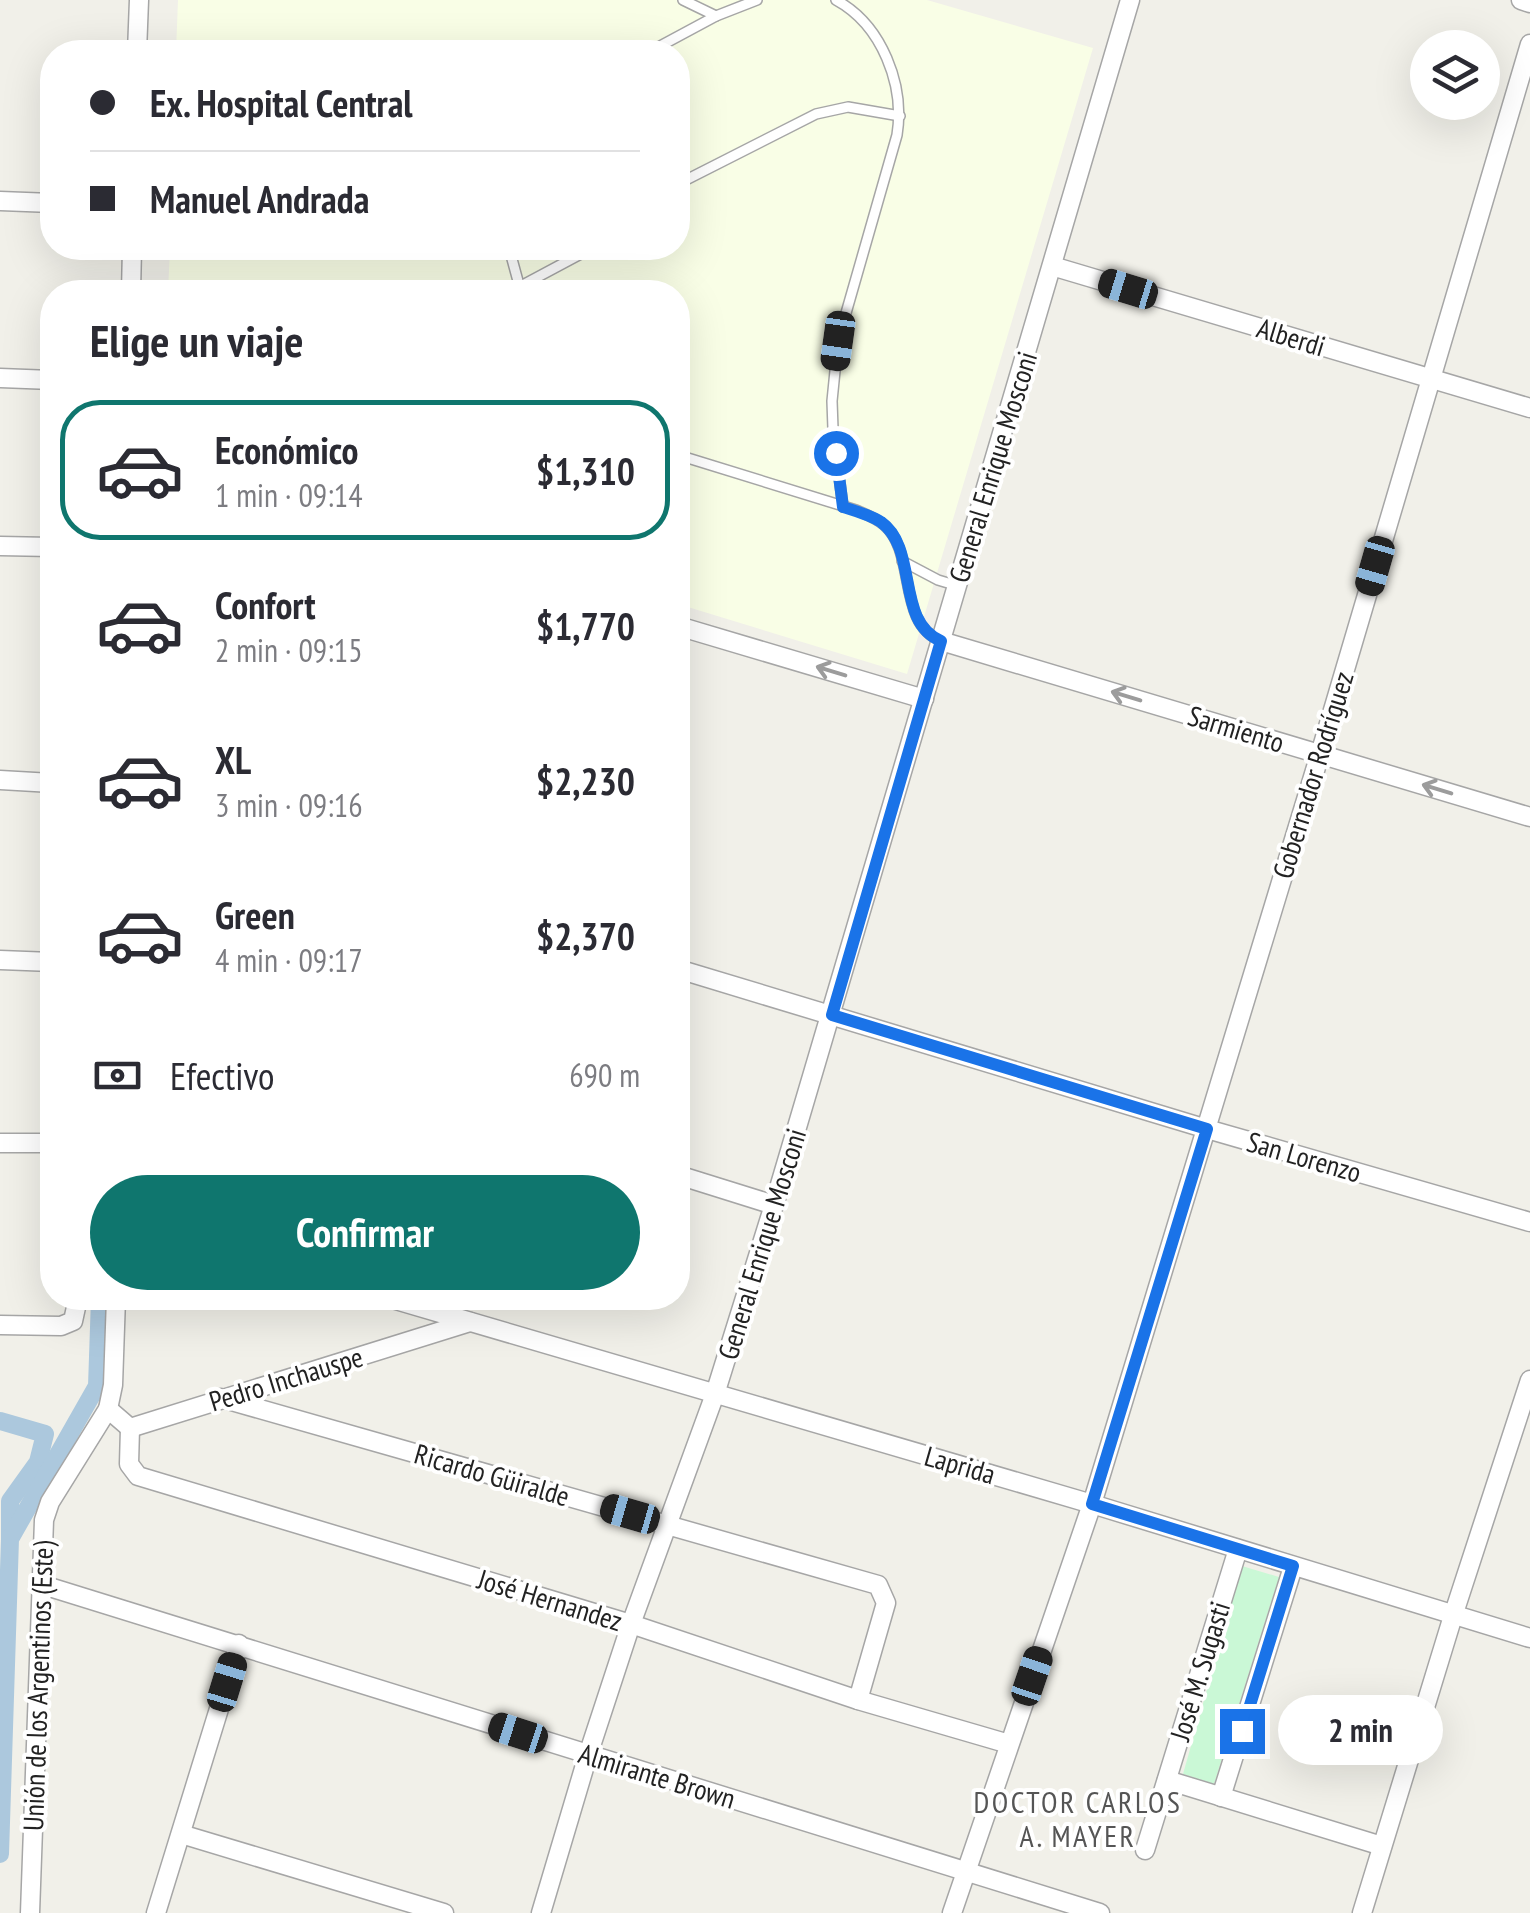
<!DOCTYPE html>
<html lang="es">
<meta charset="utf-8">
<style>
:root{--surface:#fff;--page:#f2f2f3;--text:#2b2b33;--muted:#7c7c81;--line:#e1e1e2;--accent:#0f766e}
body{margin:0;font-family:"PT Sans Narrow",sans-serif;background:var(--page);color:var(--text);height:100vh;display:flex;flex-direction:column;font-size:38px;white-space:nowrap}
*{box-sizing:border-box;margin:0}
p{font-size:32px;color:var(--muted)}
.icon{flex:none;width:55px;height:55px;fill:none;stroke:currentColor;stroke-width:2;stroke-linecap:round;stroke-linejoin:round}
.map{position:relative;flex:1;overflow:hidden}
.details{position:absolute;left:40px;top:280px;width:650px;height:1030px;display:flex;flex-direction:column;background:var(--surface);border-radius:40px;box-shadow:0 10px 40px #0002}
.details>*{flex:none}
.banner{position:absolute;left:40px;top:40px;width:650px;height:220px;border-radius:40px;box-shadow:0 10px 40px #0002;display:grid;align-content:center;height:220px;padding:0 50px;background:var(--surface)}
.tools{position:absolute;left:1410px;top:30px;display:grid;gap:20px}
.tools a{display:grid;place-items:center;width:90px;height:90px;border-radius:50%;background:var(--surface);box-shadow:0 10px 40px #0002;font-size:50px}
.end{position:absolute;width:45px;height:45px;margin:-22px;border:12px solid #1a73e8;background:#fff;box-shadow:0 0 0 5px #fff}
.from{border-radius:50%}
.bubble{position:absolute;height:70px;border-radius:35px;background:var(--surface);box-shadow:0 10px 40px #0002;font-size:32px;font-weight:700;line-height:70px;text-align:center}
.car{position:absolute;width:30px;height:60px;margin:-30px -15px;border-radius:12px;box-shadow:0 0 8px 2px #0007;background:linear-gradient(#222 24%,#8ab4d8 0 40%,#222 0 76%,#8ab4d8 0 86%,#222 0)}
.banner b{display:flex;align-items:center;gap:35px;height:95px;font-size:38px}
.banner b+b{border-top:2px solid var(--line)}
.banner i{width:25px;height:25px;background:var(--text)}
ul{padding:0;list-style:none}
li{display:flex;align-items:center;gap:30px;height:140px;margin:0 20px 15px;padding:0 30px;border:5px solid transparent;border-radius:40px}
li div{flex:1}
li b{display:block;font-size:38px}
li em{font-style:normal;font-weight:700}
li.current{border-color:var(--accent)}
li>.icon{width:90px;height:90px;stroke-width:1.5}
h2{padding:0 50px;font-size:45px;line-height:120px}
.pay{display:flex;align-items:center;gap:25px;height:110px;padding:0 50px;font-size:38px}
.pay p{margin-inline-start:auto}
.action{display:flex;gap:20px;margin-top:auto;padding:20px 50px}
.action a{flex:1;height:115px;border-radius:60px;background:var(--accent);color:#fff;font-size:40px;font-weight:700;line-height:115px;text-align:center}
.map>svg:first-child{display:block}
.education{fill:#f9fee6}
.park{fill:#caf8d6}
.lines{fill:none;stroke-linecap:round;stroke-linejoin:round}
.canal{stroke:#acc8dd;stroke-width:18}
.service-casing{stroke:#a6a6a6;stroke-width:12}
.minor-casing{stroke:#a6a6a6;stroke-width:21}
.service{stroke:#fff;stroke-width:9}
.minor{stroke:#fff;stroke-width:18}
.oneway{stroke:#9c9c9c}
.route{stroke:#1a73e8;stroke-width:12}
.labels{text-anchor:middle;stroke-width:8;stroke-linejoin:round;paint-order:stroke}
.street-label{font-size:28px;fill:#222;stroke:#fff}
.neighbourhood-label{font-size:30px;letter-spacing:2.5px;fill:#555;stroke:#fff}
</style>
<div class="map">
<svg width="1530" height="1913" viewBox="0 0 1530 1913">
<rect width="100%" height="100%" fill="#f1f0e9"/>
<path class="education" d="M178 0H927L1093 48 907 674 678 604V292H168L170 248H678V52H176Z"/>
<path class="park" d="M1242 1566 1279 1577 1214 1784 1183 1774Z"/>
<g class="lines">
<g class="canal">
<path d="M0 1421 45 1434 38 1462 10 1501V1537"/>
<path d="M0 1854 10 1539 97 1386 100 1298"/>
</g>
<defs>
<g id="service">
<path d="M683 0 716 16"/>
<path d="M836 0C882 25 905 85 897 135L838 341 832 401 833 429 843 507"/>
<path d="M649 52 716 16 757 0"/>
<path d="M678 184 816 114 848 107 900 116"/>
<path d="M509 248 521 292"/>
<path d="M519 287 592 248"/>
<path d="M678 455 856 510C865 514 876 518 884 525 917 553 896 623 941 641"/>
<path d="M902 561 938 580 958 586"/>
</g>
<g id="minor">
<path d="M1521 0 1530 3"/>
<path d="M137 52 139 0"/>
<path d="M0 201 52 203"/>
<path d="M1052 266 1530 408"/>
<path d="M131 292 132 248"/>
<path d="M0 378 52 380"/>
<path d="M0 546 52 547"/>
<path d="M678 626 924 699"/>
<path d="M941 641 1530 817"/>
<path d="M0 780 52 783"/>
<path d="M0 960 52 962"/>
<path d="M678 969 1207 1129 1530 1222"/>
<path d="M0 1143H52"/>
<path d="M678 1175 774 1205"/>
<path d="M389 1298 1092 1504 1530 1638"/>
<path d="M0 1325 61 1326 73 1321 78 1298"/>
<path d="M221 1398 878 1585 886 1603 858 1700"/>
<path d="M108 1409 130 1428 470 1322"/>
<path d="M130 1428 129 1464 138 1476 631 1624 858 1700 1009 1744"/>
<path d="M43 1585 1100 1913"/>
<path d="M1167 1780 1382 1846"/>
<path d="M1221 1797 1293 1567"/>
<path d="M181 1834 444 1913"/>
<path d="M1145 1850 1238 1549"/>
<path d="M30 1913 44 1520 50 1502 108 1409 113 1385 116 1298"/>
<path d="M156 1913 239 1644"/>
<path d="M541 1913 588 1755 631 1624 715 1394 774 1205 1130 0"/>
<path d="M952 1913 1092 1504 1320 754 1530 44"/>
<path d="M1362 1913 1453 1616 1530 1380"/>
</g>
</defs>
<use href="#service" class="service-casing"/>
<use href="#minor" class="minor-casing"/>
<use href="#service" class="service"/>
<use href="#minor" class="minor"/>
</g>
<defs><path id="oneway-shaft" d="M-6 0H5M1.5-3L5.5 0L1.5 3" fill="none" stroke-width="1.6" stroke-linecap="round" stroke-linejoin="round" transform="scale(2.5)"/></defs>
<g class="oneway">
<use href="#oneway-shaft" transform="translate(831 671) rotate(-163)"/>
<use href="#oneway-shaft" transform="translate(1126 696) rotate(-163)"/>
<use href="#oneway-shaft" transform="translate(1437 789) rotate(-163)"/>
</g>
<g class="lines">
<path class="route" d="M836 453 843 507C856 511 870 515 881 522 919 549 895 622 941 641L832 1015 1207 1129 1092 1504 1293 1566 1242 1731"/>
</g>
<g class="labels">
<g class="street-label">
<text transform="translate(1291 337) rotate(17)" y="10">Alberdi</text>
<text transform="translate(993 467) rotate(-73)" y="10">General Enrique Mosconi</text>
<text transform="translate(1236 729) rotate(17)" y="10">Sarmiento</text>
<text transform="translate(1313 775) rotate(-73)" y="10">Gobernador Rodríguez</text>
<text transform="translate(1304 1157) rotate(16)" y="10">San Lorenzo</text>
<text transform="translate(762 1244) rotate(-73)" y="10">General Enrique Mosconi</text>
<text transform="translate(286 1379) rotate(-17)" y="10">Pedro Inchauspe</text>
<text transform="translate(960 1465) rotate(16)" y="10">Laprida</text>
<text transform="translate(492 1475) rotate(16)" y="10">Ricardo Güiralde</text>
<text transform="translate(550 1600) rotate(17)" y="10">José Hernandez</text>
<text transform="translate(1200 1671) rotate(-73)" y="10">José M. Sugasti</text>
<text transform="translate(38 1686) rotate(-88)" y="10">Unión de los Argentinos (Este)</text>
<text transform="translate(657 1776) rotate(17)" y="10">Almirante Brown</text>
</g>
<g class="neighbourhood-label">
<text x="1078" y="1813">DOCTOR CARLOS<tspan x="1078" dy="34">A. MAYER</tspan></text>
</g>
</g>
</svg>
<div class="tools">
<a><svg class="icon" aria-label="layers" viewBox="0 0 24 24"><path d="M12 4l9 5-9 5-9-5zM3 14l9 5 9-5"/></svg></a>
</div>
<i class="end from" style="left:836px;top:453px"></i>
<i class="end" style="left:1242px;top:1731px"></i>
<div class="bubble" style="left:1278px;top:1695px;width:165px">2 min</div>
<i class="car" style="left:1128px;top:289px;rotate:287deg"></i>
<i class="car" style="left:838px;top:341px;rotate:188deg"></i>
<i class="car" style="left:1375px;top:566px;rotate:196deg"></i>
<i class="car" style="left:630px;top:1514px;rotate:286deg"></i>
<i class="car" style="left:1032px;top:1676px;rotate:19deg"></i>
<i class="car" style="left:227px;top:1682px;rotate:17deg"></i>
<i class="car" style="left:518px;top:1733px;rotate:288deg"></i>
<div class="banner">
<b><i class="from"></i>Ex. Hospital Central</b>
<b><i></i>Manuel Andrada</b>
</div>
<section class="details">
<h2>Elige un viaje</h2>
<ul>
<li class="current"><svg class="icon" aria-label="car" viewBox="0 0 24 24"><path d="M5 17H2v-5l4-1 3-4h7l3 4 3 1v5h-3M9 17h6M6 11h13"/><circle cx="7" cy="17" r="2"/><circle cx="17" cy="17" r="2"/></svg><div><b>Económico</b><p>1 min · 09:14</p></div><em>$1,310</em></li>
<li><svg class="icon" aria-label="car" viewBox="0 0 24 24"><path d="M5 17H2v-5l4-1 3-4h7l3 4 3 1v5h-3M9 17h6M6 11h13"/><circle cx="7" cy="17" r="2"/><circle cx="17" cy="17" r="2"/></svg><div><b>Confort</b><p>2 min · 09:15</p></div><em>$1,770</em></li>
<li><svg class="icon" aria-label="car" viewBox="0 0 24 24"><path d="M5 17H2v-5l4-1 3-4h7l3 4 3 1v5h-3M9 17h6M6 11h13"/><circle cx="7" cy="17" r="2"/><circle cx="17" cy="17" r="2"/></svg><div><b>XL</b><p>3 min · 09:16</p></div><em>$2,230</em></li>
<li><svg class="icon" aria-label="car" viewBox="0 0 24 24"><path d="M5 17H2v-5l4-1 3-4h7l3 4 3 1v5h-3M9 17h6M6 11h13"/><circle cx="7" cy="17" r="2"/><circle cx="17" cy="17" r="2"/></svg><div><b>Green</b><p>4 min · 09:17</p></div><em>$2,370</em></li>
</ul>
<div class="pay"><svg class="icon" aria-label="cash" viewBox="0 0 24 24"><path d="M3 7h18v10H3z"/><circle cx="12" cy="12" r="2"/></svg>Efectivo<p>690 m</p></div>
<div class="action"><a>Confirmar</a></div>
</section>
</div>
